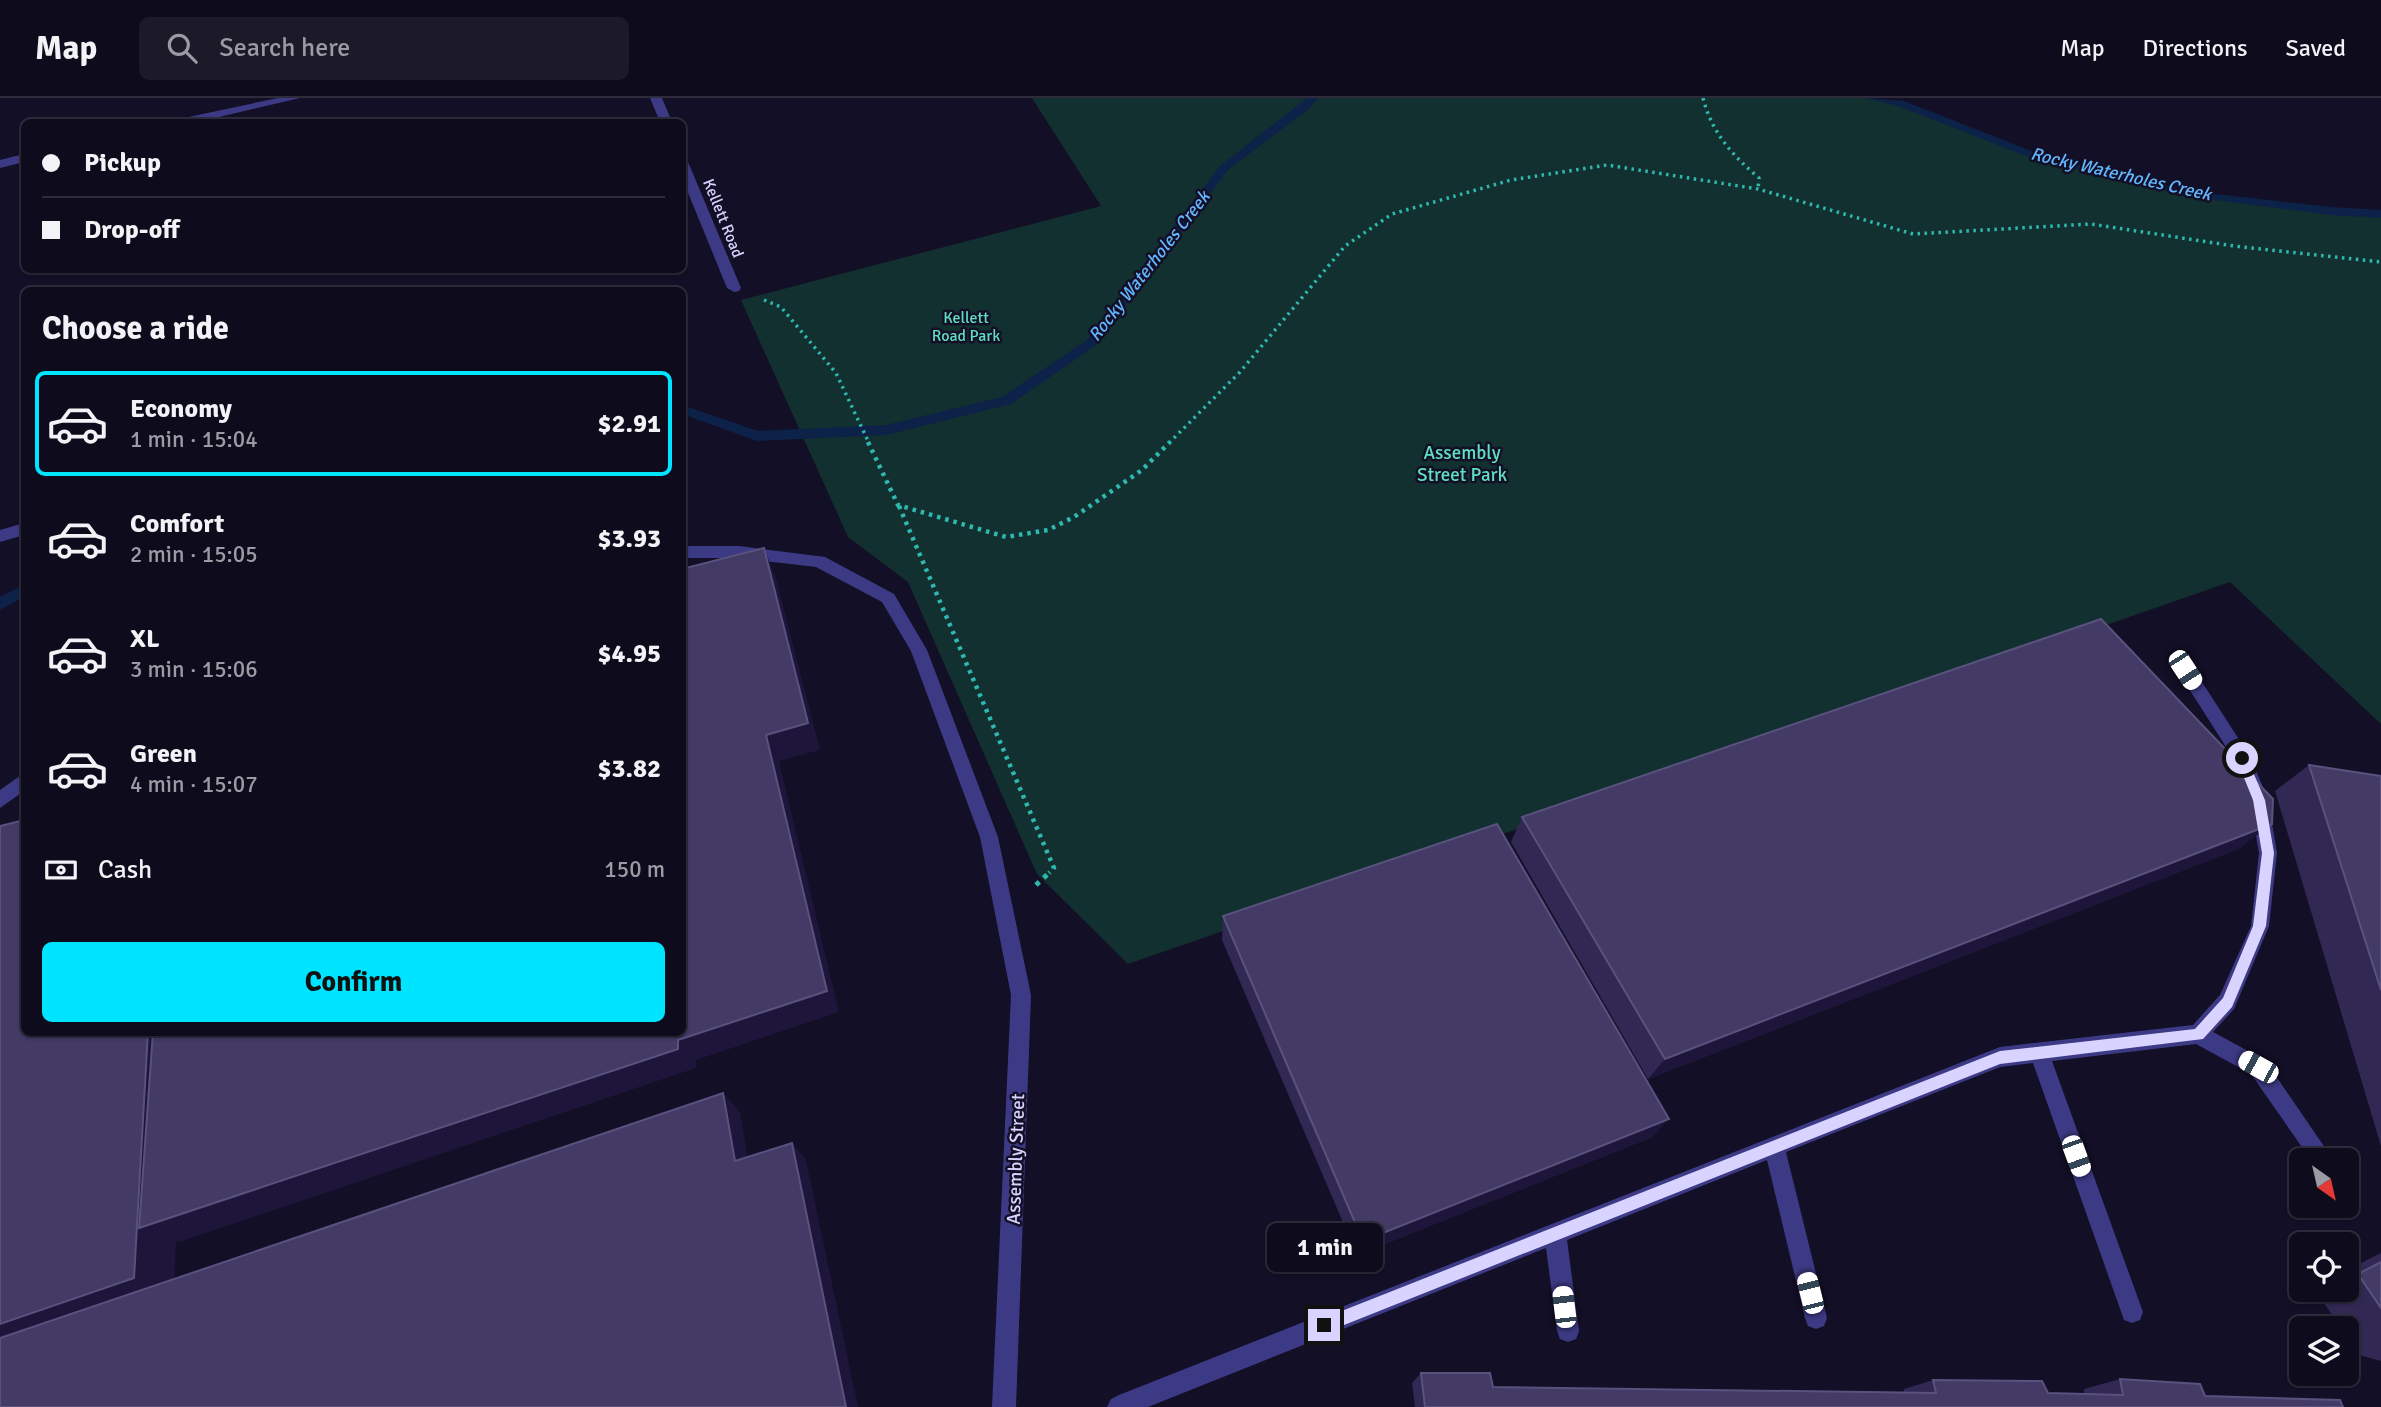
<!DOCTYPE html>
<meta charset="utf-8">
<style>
:root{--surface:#0e0b1c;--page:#1c1929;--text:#f1f3f6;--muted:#9b9ba3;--line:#2e2b3b;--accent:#00e5ff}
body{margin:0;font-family:Signika,sans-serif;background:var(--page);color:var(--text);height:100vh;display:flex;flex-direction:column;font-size:26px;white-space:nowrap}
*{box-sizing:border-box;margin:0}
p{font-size:23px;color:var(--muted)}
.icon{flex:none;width:38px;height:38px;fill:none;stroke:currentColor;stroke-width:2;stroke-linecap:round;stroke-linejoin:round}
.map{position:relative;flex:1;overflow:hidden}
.side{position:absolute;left:21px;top:189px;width:665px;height:749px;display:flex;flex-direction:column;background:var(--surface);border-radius:10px;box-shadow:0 2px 5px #0004,0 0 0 2px var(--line)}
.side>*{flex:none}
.top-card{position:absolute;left:21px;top:21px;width:665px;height:154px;border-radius:10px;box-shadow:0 2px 5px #0004,0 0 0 2px var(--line);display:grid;align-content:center;height:154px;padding:0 21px;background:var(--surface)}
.needle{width:46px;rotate:146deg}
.tools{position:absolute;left:2289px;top:1050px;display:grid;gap:14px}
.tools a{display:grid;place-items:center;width:70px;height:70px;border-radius:10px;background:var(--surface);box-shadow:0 2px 5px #0004,0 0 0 2px var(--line);font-size:35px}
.end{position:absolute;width:32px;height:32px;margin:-16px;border:9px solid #d9d4ff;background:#111;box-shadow:0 0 0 4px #111}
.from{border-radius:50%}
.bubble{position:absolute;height:49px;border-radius:10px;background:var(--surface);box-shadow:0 2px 5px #0004,0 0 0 2px var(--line);font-size:23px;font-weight:700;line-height:49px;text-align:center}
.car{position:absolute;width:21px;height:42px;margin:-21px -10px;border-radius:9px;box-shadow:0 0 5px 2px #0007;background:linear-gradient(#fff 24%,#345 0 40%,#fff 0 76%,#345 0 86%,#fff 0)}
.top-card b{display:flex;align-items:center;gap:24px;height:66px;font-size:26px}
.top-card b+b{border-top:2px solid var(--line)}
.top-card i{width:18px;height:18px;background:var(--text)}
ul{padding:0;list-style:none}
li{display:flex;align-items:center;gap:21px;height:105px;margin:0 14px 10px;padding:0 7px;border:4px solid transparent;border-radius:10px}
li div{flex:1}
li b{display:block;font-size:26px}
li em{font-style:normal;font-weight:700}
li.active{border-color:var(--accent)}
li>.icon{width:63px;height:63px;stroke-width:1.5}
h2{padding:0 21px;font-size:32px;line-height:84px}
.pay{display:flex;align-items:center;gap:18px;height:77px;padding:0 21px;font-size:26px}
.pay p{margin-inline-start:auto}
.cta{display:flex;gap:14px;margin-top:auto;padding:14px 21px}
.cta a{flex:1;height:80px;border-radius:10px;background:var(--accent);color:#111;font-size:28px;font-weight:700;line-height:80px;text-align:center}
header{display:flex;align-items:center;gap:42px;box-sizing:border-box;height:98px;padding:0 35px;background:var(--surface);border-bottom:2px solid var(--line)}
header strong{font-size:33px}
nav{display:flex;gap:38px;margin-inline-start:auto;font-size:24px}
.search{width:490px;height:63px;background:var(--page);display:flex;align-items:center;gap:18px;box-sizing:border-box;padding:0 24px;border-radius:10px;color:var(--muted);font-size:26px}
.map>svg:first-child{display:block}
.green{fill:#12302f}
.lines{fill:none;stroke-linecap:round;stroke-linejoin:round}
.stream{fill:#0c2248;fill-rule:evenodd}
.path-far2{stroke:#2fb8b0;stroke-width:3.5;stroke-dasharray:2.5 4.5;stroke-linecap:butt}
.path-far1{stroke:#2fb8b0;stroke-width:4.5;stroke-dasharray:3.5 5;stroke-linecap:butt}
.path{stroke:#2fb8b0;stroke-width:5;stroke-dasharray:4.5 6;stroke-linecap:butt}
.minor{fill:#3d3a85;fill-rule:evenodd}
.wall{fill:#312854}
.shaded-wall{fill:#1d163a}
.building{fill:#433a66;stroke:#5a527e;stroke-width:2}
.route{fill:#d9d4ff}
.labels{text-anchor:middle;stroke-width:5;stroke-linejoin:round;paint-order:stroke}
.far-street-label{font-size:16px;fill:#d9d4ff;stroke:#130f26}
.far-park-label{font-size:16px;fill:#5fe0c0;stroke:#130f26}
.far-water-label{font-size:18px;font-style:italic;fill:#62b6ff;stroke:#130f26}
.park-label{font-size:19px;fill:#5fe0c0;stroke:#130f26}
.street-label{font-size:19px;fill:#d9d4ff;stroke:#130f26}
</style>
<header>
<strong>Map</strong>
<div class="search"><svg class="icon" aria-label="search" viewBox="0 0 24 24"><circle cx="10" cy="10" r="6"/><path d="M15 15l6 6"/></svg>Search here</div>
<nav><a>Map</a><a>Directions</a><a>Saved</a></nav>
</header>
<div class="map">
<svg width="2381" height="1309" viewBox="0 0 2381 1309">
<rect width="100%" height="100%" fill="#130f26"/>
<path class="green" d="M1032 0H1869L1900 5 2035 58 2190 96 2330 113 2381 116V626L2230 484 1128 866 1037 776 908 484 848 439 741 202 1101 108Z"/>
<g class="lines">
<g class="stream">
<path d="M1307 0H1318L1309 11 1228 72 1095 248 1011 306 886 337 757 343 682 316V307L758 333 886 327 1002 299 1087 242 1220 68Z"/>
<path d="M1864 0 1904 3 2039 56 2190 93 2330 109 2381 112V120L2330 117 2190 99 2031 60 1898 8Z"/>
<path d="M24 487V499L0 512V499Z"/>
</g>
<g class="path-far2">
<path d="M1703 0C1712 35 1732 57 1759 80L1758 91"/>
<path d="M764 202 781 209 836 275 869 345"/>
<path d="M1169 345 1240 274 1345 148 1392 116 1511 82 1607 67 1758 91 1913 136 2091 126 2234 148 2381 164"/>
</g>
<g class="path-far1">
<path d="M868 344 898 407 1006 439 1048 432 1074 419 1142 372 1170 344"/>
<path d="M899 408 1054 770 1049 775"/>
</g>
<path class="path" d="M1036 787 1051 773"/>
<g class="minor">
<path d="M278 0H300L198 24H178L184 20Z"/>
<path d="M650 0H662L672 24H660Z"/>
<path d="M24 56V64L0 70V62Z"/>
<path d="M682 60 688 64 741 190 739 193 734 194 727 190 682 80Z"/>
<path d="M24 425V437L0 444V432Z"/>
<path d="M682 448H739L825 459 894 496 927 552 998 739 1031 897 1016 1309H992L1011 897 980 739 911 553 882 504 816 469 739 460H682Z"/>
<path d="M2185 565 2191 567 2251 660 2268 702 2277 755 2269 828 2234 911 2213 934 2265 962 2332 1060V1062H2311L2251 976 2196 946 2052 963 2143 1214 2140 1222 2132 1225 2124 1222 2033 965 2000 969 1786 1054 1827 1220 1824 1228 1816 1231 1808 1228 1805 1220 1767 1062 1567 1142 1579 1233 1576 1241 1568 1244 1560 1241 1557 1233 1546 1150 1148 1309H1107L1111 1301 1119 1297 2000 949 2193 927 2220 897 2251 828 2259 755 2250 702 2235 663 2177 572 2179 567Z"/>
<path d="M24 675V693L0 710V692Z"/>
</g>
</g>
<g class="wall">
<path d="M2309 667 2381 678V1048L2275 693Z"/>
<path d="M1522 719 2272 726 2238 751 1648 981 1511 744Z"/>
<path d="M1223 818 1652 1039 1357 1157 1222 842Z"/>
<path d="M2381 1155V1263L2359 1257 2347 1239V1230H2341L2315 1192H2347V1172Z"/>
<path d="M1421 1275 1493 1289 1904 1294V1291L1933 1282 2048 1295 2084 1296V1291L2120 1281 2205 1298 2343 1309H1415L1412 1285Z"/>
</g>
<g class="shaded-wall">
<path d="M764 450 776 480 820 652 779 663 839 914 696 962V970L179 1144 176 1143 174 1193 0 1253V1226L148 934 678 942 766 637Z"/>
<path d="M2272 726 2238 751 1648 981 1665 961Z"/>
<path d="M723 995 740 1014 751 1080 735 1063Z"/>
<path d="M1669 1021 1652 1039 1357 1157 1363 1143Z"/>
<path d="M792 1045 806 1062 858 1309H846Z"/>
</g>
<g class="building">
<path d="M764 450 808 625 766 637 827 893 678 942V951L139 1130 153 934H682V471Z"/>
<path d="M2101 521 2273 701 2272 726 1665 961 1522 719Z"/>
<path d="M2309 667 2381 678V892Z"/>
<path d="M24 722V934H148L134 1180 0 1226V728Z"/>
<path d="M1497 726 1669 1021 1363 1143 1223 818Z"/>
<path d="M723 995 735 1063 792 1045 846 1309H0V1240Z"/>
<path d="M2381 1164V1210L2358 1176Z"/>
<path d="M1421 1275H1490L1493 1289 1936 1295 1933 1282 2042 1283 2048 1295 2123 1297 2120 1281 2200 1286 2205 1298 2340 1302 2343 1309H1425Z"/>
</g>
<path class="route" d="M2242 655 2247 660 2265 702 2274 755 2266 828 2232 909 2203 941 2000 966 1324 1235 1319 1233 1317 1227 1319 1222 1324 1220 2000 953 2195 931 2223 900 2253 828 2262 755 2253 702 2236 660Z"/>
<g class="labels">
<g class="far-street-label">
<text transform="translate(724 120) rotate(68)" y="6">Kellett Road</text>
</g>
<g class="far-park-label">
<text x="966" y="225">Kellett<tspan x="966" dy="18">Road Park</tspan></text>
</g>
<g class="far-water-label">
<text transform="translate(2121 76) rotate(13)" y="6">Rocky Waterholes Creek</text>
<text transform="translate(1149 168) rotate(-52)" y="6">Rocky Waterholes Creek</text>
</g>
<g class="park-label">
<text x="1462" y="361">Assembly<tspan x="1462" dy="22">Street Park</tspan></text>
</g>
<g class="street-label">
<text transform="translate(1015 1061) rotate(-88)" y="7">Assembly Street</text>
</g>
</g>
</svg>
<div class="tools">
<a><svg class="needle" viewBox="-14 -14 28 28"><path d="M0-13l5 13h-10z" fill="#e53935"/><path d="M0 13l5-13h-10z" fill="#9b9ba3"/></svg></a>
<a><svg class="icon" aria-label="locate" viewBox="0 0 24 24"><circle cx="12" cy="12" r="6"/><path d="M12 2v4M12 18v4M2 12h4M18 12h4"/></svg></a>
<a><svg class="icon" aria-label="layers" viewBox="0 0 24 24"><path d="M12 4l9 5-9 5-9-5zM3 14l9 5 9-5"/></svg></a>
</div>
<i class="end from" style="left:2242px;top:660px"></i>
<i class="end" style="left:1324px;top:1227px"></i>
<div class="bubble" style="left:1267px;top:1125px;width:116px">1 min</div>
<i class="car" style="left:2185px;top:572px;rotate:147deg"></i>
<i class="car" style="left:2258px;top:969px;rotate:299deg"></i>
<i class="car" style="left:2076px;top:1058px;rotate:160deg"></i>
<i class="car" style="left:1810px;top:1195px;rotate:346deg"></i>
<i class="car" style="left:1564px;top:1209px;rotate:353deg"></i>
<div class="top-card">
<b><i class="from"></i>Pickup</b>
<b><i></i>Drop-off</b>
</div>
<section class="side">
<h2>Choose a ride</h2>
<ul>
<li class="active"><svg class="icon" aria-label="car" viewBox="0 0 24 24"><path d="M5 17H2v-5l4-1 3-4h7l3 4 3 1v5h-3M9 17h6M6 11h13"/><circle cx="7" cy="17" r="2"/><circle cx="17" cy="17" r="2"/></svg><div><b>Economy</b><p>1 min · 15:04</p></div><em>$2.91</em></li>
<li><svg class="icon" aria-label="car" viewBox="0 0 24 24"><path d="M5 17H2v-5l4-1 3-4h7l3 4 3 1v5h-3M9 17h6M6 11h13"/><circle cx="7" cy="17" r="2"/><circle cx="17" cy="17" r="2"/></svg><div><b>Comfort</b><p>2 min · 15:05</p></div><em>$3.93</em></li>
<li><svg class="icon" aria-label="car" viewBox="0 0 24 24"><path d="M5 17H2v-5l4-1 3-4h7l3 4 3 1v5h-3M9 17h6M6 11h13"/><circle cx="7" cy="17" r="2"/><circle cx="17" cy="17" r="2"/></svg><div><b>XL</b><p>3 min · 15:06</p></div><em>$4.95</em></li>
<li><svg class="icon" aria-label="car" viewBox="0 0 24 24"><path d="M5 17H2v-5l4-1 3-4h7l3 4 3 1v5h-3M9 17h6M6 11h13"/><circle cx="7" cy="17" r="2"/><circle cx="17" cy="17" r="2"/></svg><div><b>Green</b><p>4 min · 15:07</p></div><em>$3.82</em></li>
</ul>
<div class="pay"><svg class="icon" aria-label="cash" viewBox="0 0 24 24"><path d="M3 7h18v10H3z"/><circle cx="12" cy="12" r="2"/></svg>Cash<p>150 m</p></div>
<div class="cta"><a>Confirm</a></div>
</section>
</div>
